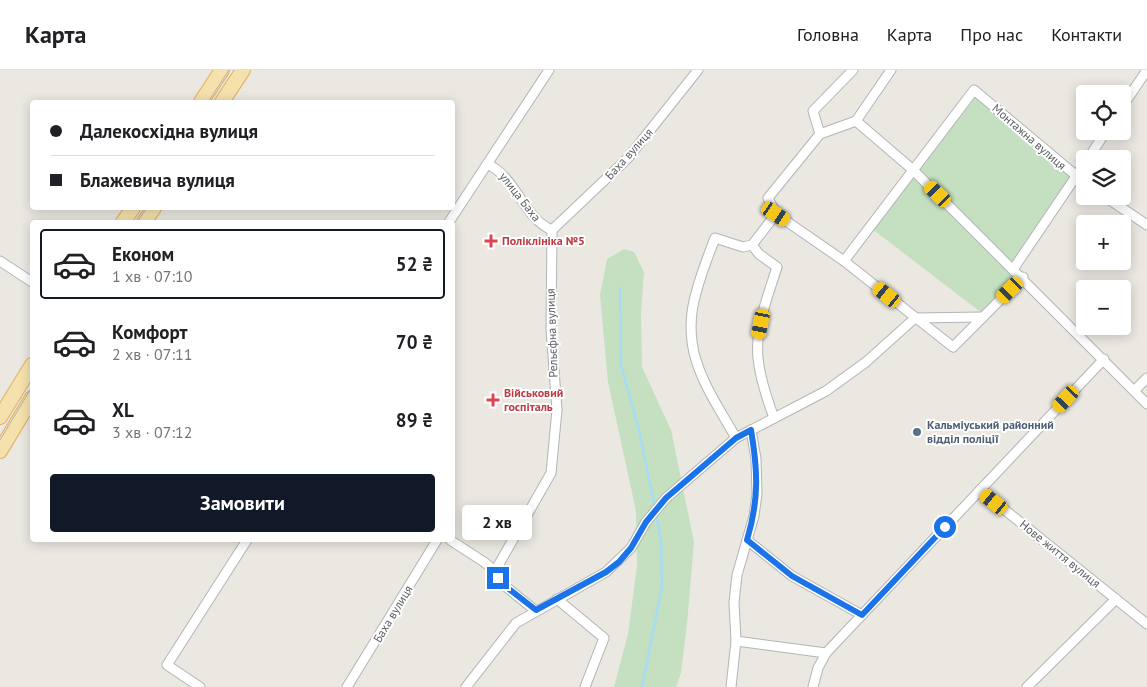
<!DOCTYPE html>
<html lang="uk">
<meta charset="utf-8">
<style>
:root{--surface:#fff;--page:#f6f6f6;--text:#202124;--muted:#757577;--line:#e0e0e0;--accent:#111827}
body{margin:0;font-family:"PT Sans",sans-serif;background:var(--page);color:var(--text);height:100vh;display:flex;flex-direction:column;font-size:19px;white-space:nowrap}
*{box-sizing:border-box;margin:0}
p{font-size:16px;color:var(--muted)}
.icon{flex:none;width:28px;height:28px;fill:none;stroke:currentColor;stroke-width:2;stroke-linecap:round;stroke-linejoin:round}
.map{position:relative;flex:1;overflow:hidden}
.details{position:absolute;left:30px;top:150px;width:425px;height:322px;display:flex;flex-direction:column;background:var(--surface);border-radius:5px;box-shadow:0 2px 12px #0003}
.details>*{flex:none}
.banner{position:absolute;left:30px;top:30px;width:425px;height:110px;border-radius:5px;box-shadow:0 2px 12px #0003;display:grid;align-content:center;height:110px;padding:0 20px;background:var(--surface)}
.tools{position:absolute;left:1076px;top:15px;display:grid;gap:10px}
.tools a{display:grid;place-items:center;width:55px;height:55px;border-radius:5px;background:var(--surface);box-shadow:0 2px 12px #0003;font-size:25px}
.end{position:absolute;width:22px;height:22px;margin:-11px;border:6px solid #1a73e8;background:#fff;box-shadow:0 0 0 2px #fff}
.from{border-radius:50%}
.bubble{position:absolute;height:35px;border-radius:5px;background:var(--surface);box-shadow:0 2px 12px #0003;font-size:16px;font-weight:700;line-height:35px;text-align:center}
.car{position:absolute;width:15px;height:30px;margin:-15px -8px;border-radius:6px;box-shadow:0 0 4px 1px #0007;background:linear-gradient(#f5c518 24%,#345 0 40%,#f5c518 0 76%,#345 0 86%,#f5c518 0)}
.banner b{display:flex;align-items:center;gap:18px;height:48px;font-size:19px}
.banner b+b{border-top:1px solid var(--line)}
.banner i{width:12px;height:12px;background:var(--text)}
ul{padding:9px 0 0;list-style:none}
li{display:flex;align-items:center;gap:15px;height:70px;margin:0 10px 8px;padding:0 10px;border:2px solid transparent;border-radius:5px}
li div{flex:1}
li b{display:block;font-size:19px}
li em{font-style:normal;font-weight:700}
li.selected{border-color:var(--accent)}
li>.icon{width:45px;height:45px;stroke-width:1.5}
.button{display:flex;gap:10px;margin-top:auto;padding:10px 20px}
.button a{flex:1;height:58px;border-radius:5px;background:var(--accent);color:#fff;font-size:20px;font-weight:700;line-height:58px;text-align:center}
header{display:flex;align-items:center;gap:30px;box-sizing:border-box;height:70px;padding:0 25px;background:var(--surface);border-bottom:1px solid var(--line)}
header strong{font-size:24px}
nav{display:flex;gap:28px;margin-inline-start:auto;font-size:18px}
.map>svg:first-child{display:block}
.green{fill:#c4e0c0}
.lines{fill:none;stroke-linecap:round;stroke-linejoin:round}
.stream{stroke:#a7dcf5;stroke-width:2.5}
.street-casing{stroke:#b2b4b7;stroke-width:11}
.primary-casing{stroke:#e1b064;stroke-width:16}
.street{stroke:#fff;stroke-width:9}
.primary{stroke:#f5e1ac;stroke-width:14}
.tram{stroke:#b0b1b1;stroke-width:1}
.route{stroke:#1a73e8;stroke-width:6}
.health-dot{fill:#e0444e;stroke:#fff;stroke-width:2}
.service-dot{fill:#5c6f8a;stroke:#fff;stroke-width:2}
.labels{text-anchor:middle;stroke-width:4;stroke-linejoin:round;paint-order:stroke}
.street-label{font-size:12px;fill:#5a5d60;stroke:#fff}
.health-label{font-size:12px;font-weight:bold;fill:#be3a42;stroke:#fff;text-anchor:start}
.service-label{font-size:12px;font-weight:bold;fill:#4e5e75;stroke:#fff;text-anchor:start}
</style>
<header>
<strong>Карта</strong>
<nav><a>Головна</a><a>Карта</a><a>Про нас</a><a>Контакти</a></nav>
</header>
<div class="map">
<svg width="1147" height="617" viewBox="0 0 1147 617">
<rect width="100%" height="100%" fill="#ebe8e1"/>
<g class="green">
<path d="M975 23 1073 107 1013 195 915 99Z"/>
<path d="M913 102 1020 207 983 244 871 158Z"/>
<path d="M624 179 634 182 644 202 641 243 642 297 671 360 694 472 687 554 681 603 676 617H614L628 564 637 496 636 441 608 312 600 225 607 189Z"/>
</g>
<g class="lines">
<g class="stream">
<path d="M620 218 621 295 638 356 655 438"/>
<path d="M642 617 662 517 661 470 656 443"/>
</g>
<defs>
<g id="street">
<path d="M891 0 856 51 820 64 768 128 776 144 844 191 953 277 1023 207"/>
<path d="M1122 37 1147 0"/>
<path d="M856 51 912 99 1147 334"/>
<path d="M820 64 813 41 853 0"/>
<path d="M1088 89 1106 61"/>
<path d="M487 94C516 106 523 148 552 160"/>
<path d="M1104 126 1147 155"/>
<path d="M449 152 549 0"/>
<path d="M552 160 628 88 698 0"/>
<path d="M752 175 759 184 777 197C768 226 755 257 758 288 760 309 767 329 774 348"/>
<path d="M0 191 32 212"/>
<path d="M844 191 974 20 1085 113"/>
<path d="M1014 198 1085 93"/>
<path d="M915 248 983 247"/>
<path d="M1135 320 1147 308"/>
<path d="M736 368C708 319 679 282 696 223 701 204 708 186 715 168L743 177 752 175 776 144"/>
<path d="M980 420 1147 554"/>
<path d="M450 470 484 492 495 501 505 516 536 541"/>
<path d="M747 470 792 506 862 545"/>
<path d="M495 501 551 403 557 340 551 259 552 160"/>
<path d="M557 529 604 568 585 617"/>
<path d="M736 571 826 583"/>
<path d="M200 617 167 595 247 470"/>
<path d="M347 617 437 470"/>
<path d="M466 617 516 553 606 502 631 478 646 452 666 428 736 368 826 321 866 292 915 248"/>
<path d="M731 617 736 571 734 532 737 505 754 446 757 424 756 389 751 360"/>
<path d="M813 617 818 598 826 583 1104 289"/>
<path d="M1027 617 1116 529"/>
</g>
<g id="primary">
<path d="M201 32 222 0"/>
<path d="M222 32 243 0"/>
<path d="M123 152 133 138"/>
<path d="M144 152 154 138"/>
<path d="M0 347 32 295"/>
<path d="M0 381 32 328"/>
</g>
</defs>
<use href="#street" class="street-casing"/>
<use href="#primary" class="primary-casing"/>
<use href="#street" class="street"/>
<use href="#primary" class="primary"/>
<g class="tram">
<path d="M208 32 229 0"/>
<path d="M137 152 147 138"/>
<path d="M0 370 32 317"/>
</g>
</g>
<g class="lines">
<path class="route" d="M498 508 505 516 536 540 606 502 619 492 631 478 646 452 666 428 736 368 751 360C758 401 759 430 747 470L792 506 862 545 945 457"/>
</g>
<g class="health-dot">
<path d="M488.5 163.5h5v5h5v5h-5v5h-5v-5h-5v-5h5z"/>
<path d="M490.5 322.5h5v5h5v5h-5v5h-5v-5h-5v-5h5z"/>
</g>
<circle class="service-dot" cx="917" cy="362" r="5"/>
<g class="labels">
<g class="street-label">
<text transform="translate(1029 67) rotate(41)" y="4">Монтажна вулиця</text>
<text transform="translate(629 84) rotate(-48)" y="4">Баха вулиця</text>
<text transform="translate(520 127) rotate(52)" y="4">улица Баха</text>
<text transform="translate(552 263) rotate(-92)" y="4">Рельєфна вулиця</text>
<text transform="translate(1060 484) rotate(39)" y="4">Нове життя вулиця</text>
<text transform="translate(393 544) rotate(-59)" y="4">Баха вулиця</text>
</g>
<g class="health-label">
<text x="502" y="175">Поліклініка №5</text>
<text x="504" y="327">Військовий<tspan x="504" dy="14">госпіталь</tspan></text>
</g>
<g class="service-label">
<text x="927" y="359">Кальміуський районний<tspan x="927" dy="14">відділ поліції</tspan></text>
</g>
</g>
</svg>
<div class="tools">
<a><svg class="icon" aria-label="locate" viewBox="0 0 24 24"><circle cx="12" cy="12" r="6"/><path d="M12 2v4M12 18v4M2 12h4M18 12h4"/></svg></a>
<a><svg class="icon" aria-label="layers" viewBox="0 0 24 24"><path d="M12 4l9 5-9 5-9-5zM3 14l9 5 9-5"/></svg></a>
<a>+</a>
<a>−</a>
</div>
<i class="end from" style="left:945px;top:457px"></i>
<i class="end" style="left:498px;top:508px"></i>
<div class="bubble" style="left:462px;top:435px;width:70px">2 хв</div>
<i class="car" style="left:938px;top:124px;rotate:314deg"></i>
<i class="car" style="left:776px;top:144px;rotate:124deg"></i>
<i class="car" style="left:1010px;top:220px;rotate:225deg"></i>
<i class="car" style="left:887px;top:225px;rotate:309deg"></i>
<i class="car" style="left:761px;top:254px;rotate:191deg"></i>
<i class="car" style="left:1066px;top:329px;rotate:223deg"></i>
<i class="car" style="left:994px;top:432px;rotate:309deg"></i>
<div class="banner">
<b><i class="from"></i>Далекосхідна вулиця</b>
<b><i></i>Блажевича вулиця</b>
</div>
<section class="details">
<ul>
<li class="selected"><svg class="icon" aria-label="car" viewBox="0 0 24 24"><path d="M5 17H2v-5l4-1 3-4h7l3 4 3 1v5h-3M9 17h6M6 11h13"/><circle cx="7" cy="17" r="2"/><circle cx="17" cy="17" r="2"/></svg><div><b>Економ</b><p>1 хв · 07:10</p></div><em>52 ₴</em></li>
<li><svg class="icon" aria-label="car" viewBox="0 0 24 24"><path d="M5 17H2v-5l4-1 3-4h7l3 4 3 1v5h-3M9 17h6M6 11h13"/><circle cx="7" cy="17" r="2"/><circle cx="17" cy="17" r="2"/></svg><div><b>Комфорт</b><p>2 хв · 07:11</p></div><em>70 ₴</em></li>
<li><svg class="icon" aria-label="car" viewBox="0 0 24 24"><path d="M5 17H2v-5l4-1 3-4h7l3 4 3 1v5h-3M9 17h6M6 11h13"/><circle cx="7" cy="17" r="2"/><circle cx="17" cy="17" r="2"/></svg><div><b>XL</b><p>3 хв · 07:12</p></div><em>89 ₴</em></li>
</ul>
<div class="button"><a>Замовити</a></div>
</section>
</div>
